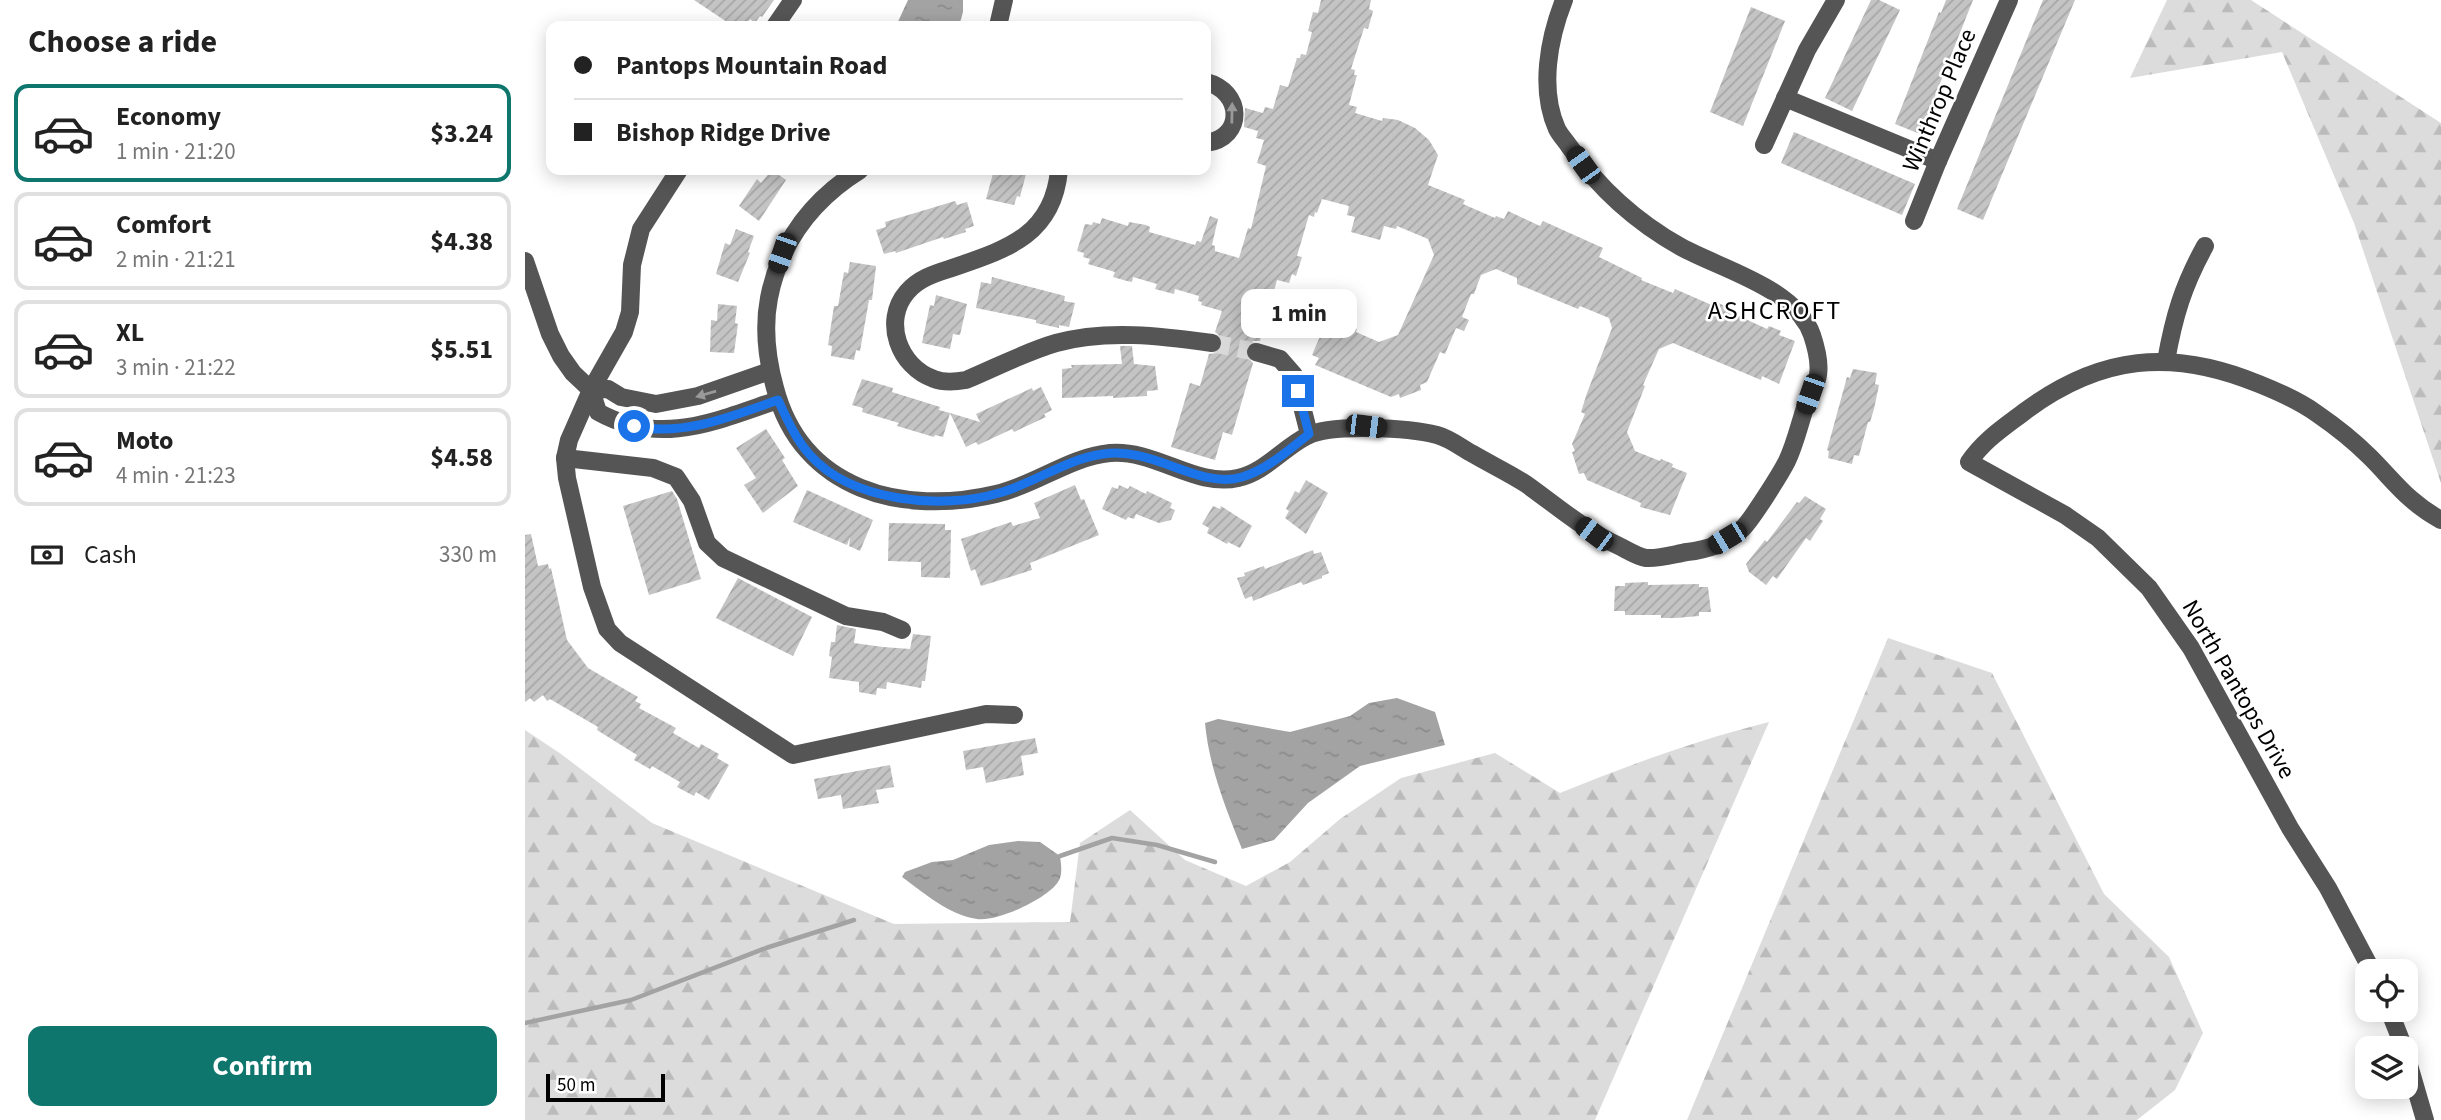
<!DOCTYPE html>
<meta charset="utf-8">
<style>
:root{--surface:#fff;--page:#f6f6f6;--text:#222;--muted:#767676;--line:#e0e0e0;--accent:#0f766e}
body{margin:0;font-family:"Source Sans 3",sans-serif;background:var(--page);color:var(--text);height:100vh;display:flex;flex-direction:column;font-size:26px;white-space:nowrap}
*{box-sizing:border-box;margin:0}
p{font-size:23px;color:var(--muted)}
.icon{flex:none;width:38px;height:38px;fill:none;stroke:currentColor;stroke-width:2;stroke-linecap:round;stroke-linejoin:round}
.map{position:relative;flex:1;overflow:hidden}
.details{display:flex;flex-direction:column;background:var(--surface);width:525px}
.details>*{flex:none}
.banner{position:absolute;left:21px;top:21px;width:665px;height:154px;border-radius:14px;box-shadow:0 4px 18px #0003;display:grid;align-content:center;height:154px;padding:0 28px;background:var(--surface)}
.fabs{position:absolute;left:1830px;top:959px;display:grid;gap:14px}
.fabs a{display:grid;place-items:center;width:63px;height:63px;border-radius:14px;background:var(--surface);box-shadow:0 4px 18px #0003;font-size:35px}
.scale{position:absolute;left:21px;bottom:18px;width:119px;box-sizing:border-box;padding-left:7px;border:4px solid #000;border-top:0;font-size:19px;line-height:24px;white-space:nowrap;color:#000;-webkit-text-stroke:5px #fff;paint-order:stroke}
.end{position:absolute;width:32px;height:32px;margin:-16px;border:9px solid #1a73e8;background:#fff;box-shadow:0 0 0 4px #fff}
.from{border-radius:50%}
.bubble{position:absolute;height:49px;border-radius:14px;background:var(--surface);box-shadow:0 4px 18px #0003;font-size:23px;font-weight:700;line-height:49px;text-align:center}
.car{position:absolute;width:21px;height:42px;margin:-21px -10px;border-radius:9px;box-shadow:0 0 5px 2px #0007;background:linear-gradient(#222 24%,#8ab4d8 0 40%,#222 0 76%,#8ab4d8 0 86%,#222 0)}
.banner b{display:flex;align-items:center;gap:24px;height:66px;font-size:26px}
.banner b+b{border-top:2px solid var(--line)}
.banner i{width:18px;height:18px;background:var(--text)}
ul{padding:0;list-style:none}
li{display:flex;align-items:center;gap:21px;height:98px;margin:0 14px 10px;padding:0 14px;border:4px solid var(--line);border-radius:14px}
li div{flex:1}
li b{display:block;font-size:26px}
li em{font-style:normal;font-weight:700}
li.selected{border-color:var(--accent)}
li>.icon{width:63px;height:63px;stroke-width:1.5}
h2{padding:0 28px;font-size:32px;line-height:84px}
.pay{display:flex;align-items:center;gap:18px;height:77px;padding:0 28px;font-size:26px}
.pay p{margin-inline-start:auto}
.primary-button{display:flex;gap:14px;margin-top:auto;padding:14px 28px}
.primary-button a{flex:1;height:80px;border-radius:14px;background:var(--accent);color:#fff;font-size:28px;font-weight:700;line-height:80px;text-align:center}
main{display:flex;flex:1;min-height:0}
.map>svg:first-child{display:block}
.forest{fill:url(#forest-firs)}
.water{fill:url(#water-ripples)}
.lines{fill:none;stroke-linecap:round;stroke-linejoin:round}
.stream{stroke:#a3a3a3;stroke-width:4.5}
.building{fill:url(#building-hatch)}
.minor-tunnel{stroke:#d9d9d9;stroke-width:18;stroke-dasharray:18 9;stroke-linecap:butt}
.minor{stroke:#555;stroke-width:18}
.oneway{fill:#999}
.route{stroke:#1a73e8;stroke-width:9}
.labels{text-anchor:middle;stroke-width:5;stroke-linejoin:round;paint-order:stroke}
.street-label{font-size:24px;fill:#000;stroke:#fff}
.neighbourhood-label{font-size:26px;letter-spacing:2px;fill:#000;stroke:#fff}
</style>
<main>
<section class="details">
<h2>Choose a ride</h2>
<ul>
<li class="selected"><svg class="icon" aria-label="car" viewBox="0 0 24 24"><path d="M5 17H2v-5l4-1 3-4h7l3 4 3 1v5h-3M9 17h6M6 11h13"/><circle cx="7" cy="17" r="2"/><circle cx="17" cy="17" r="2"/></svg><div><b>Economy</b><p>1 min · 21:20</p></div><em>$3.24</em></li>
<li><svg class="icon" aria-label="car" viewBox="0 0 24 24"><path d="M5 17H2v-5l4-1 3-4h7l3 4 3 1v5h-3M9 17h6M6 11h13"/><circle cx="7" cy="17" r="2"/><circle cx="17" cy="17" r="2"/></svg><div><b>Comfort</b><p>2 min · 21:21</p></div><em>$4.38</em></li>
<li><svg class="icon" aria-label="car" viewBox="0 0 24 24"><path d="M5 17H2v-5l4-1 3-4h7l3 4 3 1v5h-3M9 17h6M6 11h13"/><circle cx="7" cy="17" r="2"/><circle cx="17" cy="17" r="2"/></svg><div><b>XL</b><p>3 min · 21:22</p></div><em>$5.51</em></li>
<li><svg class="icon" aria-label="car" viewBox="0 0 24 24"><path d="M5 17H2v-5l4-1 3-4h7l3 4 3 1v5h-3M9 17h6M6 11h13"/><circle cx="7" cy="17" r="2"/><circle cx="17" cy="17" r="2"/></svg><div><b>Moto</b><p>4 min · 21:23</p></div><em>$4.58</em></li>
</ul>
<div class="pay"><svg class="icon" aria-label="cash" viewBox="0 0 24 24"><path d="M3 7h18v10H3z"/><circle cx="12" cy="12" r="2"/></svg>Cash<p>330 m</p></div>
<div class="primary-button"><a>Confirm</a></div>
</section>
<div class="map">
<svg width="1916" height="1120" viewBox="0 0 1916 1120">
<defs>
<pattern id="forest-firs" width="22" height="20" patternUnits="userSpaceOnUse" patternTransform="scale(1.75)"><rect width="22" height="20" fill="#dcdcdc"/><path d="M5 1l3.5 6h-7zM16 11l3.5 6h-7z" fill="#bbb"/></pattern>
<pattern id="water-ripples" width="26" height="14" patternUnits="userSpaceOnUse" patternTransform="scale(1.75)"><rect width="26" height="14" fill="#a3a3a3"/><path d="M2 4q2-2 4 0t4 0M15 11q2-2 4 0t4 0" fill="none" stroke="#8b8b8b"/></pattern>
<pattern id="building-hatch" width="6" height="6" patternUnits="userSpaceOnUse" patternTransform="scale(1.75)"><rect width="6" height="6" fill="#c4c4c4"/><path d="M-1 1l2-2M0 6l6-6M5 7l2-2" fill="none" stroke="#a7a7a7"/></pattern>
</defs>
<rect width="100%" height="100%" fill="#fff"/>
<g class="forest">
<path d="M1642 0H1726L1916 123V483L1829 223 1757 52 1605 78Z"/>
<path d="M1363 638 1467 673 1579 894 1644 957 1678 1033 1650 1090 1612 1120H1162Z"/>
<path d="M1244 722 1070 1120H0V730L36 754 127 823 369 924 545 922 555 843 605 810 660 860 721 886 765 862 815 819 876 778 970 753 1035 793C1104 765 1172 740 1244 722Z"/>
</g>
<g class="water">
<path d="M383 0H438V12L434 26H371Z"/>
<path d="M872 698 910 712 920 745 835 766 783 803 749 840 717 849C701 809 684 767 680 723L693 719 765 732 825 716 844 703Z"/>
<path d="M493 841 515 842 535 856C536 864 538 875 533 882 522 899 472 922 452 919 424 915 399 893 377 877L380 872 407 862 428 860 464 845Z"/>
</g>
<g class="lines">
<g class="stream">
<path d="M535 856 587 838 632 845 690 862"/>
<path d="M0 1023 106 1000 241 948 329 920"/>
</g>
</g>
<g class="building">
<path d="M169 0H249L237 17 235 16 230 23 225 19 220 26H208Z"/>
<path d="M796 0H846L844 9 848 11 847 15 843 29 839 28 826 69 830 70 829 75H832L824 105 832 107 830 113 857 121 858 118 873 120 890 128 904 140 913 155 903 185 940 200 938 204 970 218 971 216 979 219 983 211 1015 226 1018 221 1078 248 1074 257 1117 278 1116 280 1148 293 1150 289 1189 306 1191 302 1214 312V316L1242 329 1244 326 1256 331 1254 335 1270 341 1254 384 1237 376 1236 380 1148 343 1134 349 1118 385 1120 386 1102 432 1110 451 1135 461 1136 459 1148 464 1147 467 1162 473 1145 515 1115 507 1116 503 1062 480 1059 473 1054 474 1047 452 1050 451 1047 444 1060 414 1056 412 1062 393 1087 328 1084 318 1055 306 1053 309 992 284V278L971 269 956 275 949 294H946L937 317 944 320 939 331 931 328 920 354 915 352 902 382 895 385 896 390 875 398 874 394 866 397 790 365 794 358 787 355 799 327 805 330 809 322 832 329 831 332 854 342 873 335 909 255 903 239 872 226 871 229 859 226 855 240 826 232 830 217 822 215 824 206 797 199 792 213 790 212 789 217 784 215 772 256 777 257 771 276 767 274 764 283 752 280 735 341H728L720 348V355L728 363 707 435 698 432 690 460 646 447 665 383 675 386 684 354 692 353 698 345 697 338 690 332 697 311 676 305 677 302 673 301 674 296 650 289 649 294 645 293 630 289 632 284 608 277 607 282 602 281 588 277 590 272 563 264 565 259 558 257 559 253 552 251 560 224 567 225 568 222 575 224 577 218 603 226 604 222 621 225 625 227 624 232 670 245 672 241 676 242 685 216 693 219 687 245 690 246V251L714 258 723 228 726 229 741 166 732 163 739 140 731 138 733 131 719 127 720 108 738 113 740 107 748 109 755 85 763 87 772 58H775L776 54 781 55 787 32 783 31 788 12 793 13Z"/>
<path d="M1346 0H1354L1375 10 1327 111 1300 98Z"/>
<path d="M1421 0H1448L1395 134 1370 124 1414 12 1416 13Z"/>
<path d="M1518 0H1550L1458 220 1432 209Z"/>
<path d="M1226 7 1260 21 1218 126 1185 112Z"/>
<path d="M1269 132 1390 184 1377 215 1256 163Z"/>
<path d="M247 170 261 180 234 221 214 206 232 179 236 183Z"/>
<path d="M469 170H499L498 173 501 174 495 197 492 196 489 205 461 199Z"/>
<path d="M430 201 432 205 442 202 449 226 440 229 441 232 419 239 418 237 371 253 370 251 359 254 351 230 361 227 360 222Z"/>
<path d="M211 229 229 236 223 252 225 253 213 282 191 274 200 243 205 245Z"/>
<path d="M325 262 351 266 347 300H344L335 351 331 350 329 360 306 356 307 346 303 345 309 306H313L319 272 323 273Z"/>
<path d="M467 277 540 296 539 301 550 303 544 327 534 325V328L511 323V320L451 308 456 282 466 284Z"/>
<path d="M411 295 442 304 435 335 428 334 425 349 397 343 405 305 409 306Z"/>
<path d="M193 304 212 306 210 323 213 324 209 353 185 352 186 320 192 321Z"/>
<path d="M595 346H607L609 364 630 366 633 390 622 391V396L588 398V396L537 398V369L547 368 546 365 597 364Z"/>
<path d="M1328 369 1352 373 1350 384 1354 385 1349 409 1345 422H1343L1334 456 1329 455 1327 464 1303 458 1304 451 1302 450 1322 377 1325 378Z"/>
<path d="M337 379 368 388 367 392 415 407 414 410 425 413 418 437 410 435 409 437 372 426 374 423 337 412 338 408 327 405Z"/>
<path d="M516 387 527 410 519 414 521 417 489 432 487 429 453 445 451 442 441 447 425 413 455 422 451 414 507 388 508 391Z"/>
<path d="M241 429 260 458 257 460 273 486 238 513 219 485 231 478 211 448Z"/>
<path d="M781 480 803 493 781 534 760 518 764 511 761 509 770 491 774 493Z"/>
<path d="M550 485 556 500 559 499 574 535 505 563 507 570 456 586 450 569 446 571 436 539 486 522 488 526 515 518 509 503Z"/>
<path d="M594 485 603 489 605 486 621 494 622 491 647 503 645 508 650 510 646 520 634 523 611 514 609 519 603 517 601 520 577 509 587 487 593 489Z"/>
<path d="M282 490 348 520 335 551 324 546 325 537 322 545 268 522Z"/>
<path d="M147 491 152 499 176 579 124 595 98 506Z"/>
<path d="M1280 496 1301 509 1295 519 1298 521 1285 541 1281 538 1252 579 1248 576 1241 585 1224 572 1221 564 1240 540 1242 542 1272 502 1274 503Z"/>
<path d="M688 506 695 509 696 506 727 526 715 548 703 542 702 544 682 533 684 528 677 524Z"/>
<path d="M364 523 420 524V530H426L425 578 396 577V562L363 561Z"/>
<path d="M6 534 13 566 23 564 24 569 26 568 42 640 63 668 113 697 110 701 116 704 114 708 151 728 148 733 174 748 176 744 194 754 192 758 204 765 184 800 171 792 169 796 152 787 155 782 127 766 125 769 109 760 112 755 72 730 73 727 25 699 22 701 18 695 9 702 5 698 0 702V535Z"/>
<path d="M788 550 789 554 796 552 804 573 797 576V578L778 585 776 582 728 601 727 596 720 599 712 578 720 576 719 573 739 566 740 569Z"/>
<path d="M213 578 287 617 268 656 191 618Z"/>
<path d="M1123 582V585L1174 584V587H1183L1186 612H1174V616L1151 618H1136V615H1100V611H1089L1090 586H1100V583Z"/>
<path d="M312 625 331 629 329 643 358 647 385 649 388 634 406 636 400 681H397L396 688 362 682 361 689 352 688 351 695 334 692V682L304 678 307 657 304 656 306 642H310Z"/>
<path d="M510 738 513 753 496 756 499 775 461 783 458 767 441 770 438 751Z"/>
<path d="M365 765 369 787 351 790 354 803 318 809 316 795 293 799 289 779Z"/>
</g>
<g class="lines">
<path class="minor-tunnel" d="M687 343 731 352"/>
<g class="minor">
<path d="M250 26 268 0"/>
<path d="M473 26 479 0"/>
<path d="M681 82C718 91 720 138 681 143"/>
<path d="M1260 98 1413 161"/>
<path d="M1239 145 1282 50 1311 0"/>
<path d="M154 170 116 229 107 265 105 312 99 332 66 390 44 440 40 458 42 478 67 587 82 629 95 643 268 755 461 714 489 715"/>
<path d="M335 170C287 200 255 242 244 298 238 329 242 359 250 388 277 491 378 516 471 494 511 485 544 457 585 453 630 449 671 488 713 478 740 472 758 448 782 436 806 423 885 428 912 435 924 438 937 448 948 454 965 464 984 473 1001 484 1032 506 1059 530 1094 546 1102 550 1113 557 1121 558 1134 559 1150 554 1162 552 1181 550 1203 543 1217 529 1226 521 1256 473 1262 461 1272 440 1276 416 1285 394 1288 387 1292 383 1293 375 1295 363 1291 347 1287 335 1271 288 1196 269 1156 247 1111 222 1073 187 1044 146 1040 140 1035 135 1032 129 1014 89 1024 38 1039 0"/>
<path d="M534 170C528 237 479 250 424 269 408 274 393 279 382 292 357 321 374 367 409 379 419 383 430 382 441 380 470 368 500 352 531 343 581 329 637 336 687 343"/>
<path d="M1389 221 1413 161 1484 0"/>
<path d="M0 261 25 334 36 356 48 373 66 390 73 412C136 447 190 421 253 400"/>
<path d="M731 352 755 359 769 375 784 434"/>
<path d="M1641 361C1649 316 1658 286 1680 246"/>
<path d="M66 390 83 389 96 397 131 404 173 396 245 371"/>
<path d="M40 458 128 468 151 477 167 501 182 543 198 558 321 616 358 622 377 630"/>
<path d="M1847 971 1803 888 1765 828 1666 648 1624 588 1573 538 1540 515 1444 462C1459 440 1478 428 1499 412 1575 355 1647 348 1734 384 1754 392 1774 401 1791 413 1810 426 1828 440 1845 457 1870 482 1883 502 1916 520"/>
<path d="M1864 1010 1879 1048"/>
<path d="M1881 1055 1900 1120"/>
</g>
</g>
<defs><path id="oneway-solid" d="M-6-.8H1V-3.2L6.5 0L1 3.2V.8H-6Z" transform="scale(1.75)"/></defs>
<g class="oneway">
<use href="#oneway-solid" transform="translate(707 113) rotate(-89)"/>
<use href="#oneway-solid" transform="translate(181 394) rotate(164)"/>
</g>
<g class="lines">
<path class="route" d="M109 426C158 437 208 416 253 400 262 419 271 440 285 455 327 502 417 510 474 493 510 483 541 459 578 454 629 446 674 490 717 477 741 470 764 450 784 434L773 391"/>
</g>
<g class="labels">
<g class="street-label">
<text transform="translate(1414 100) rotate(-67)" y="8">Winthrop Place</text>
<text transform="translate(1714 689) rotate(60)" y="8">North Pantops Drive</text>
</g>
<g class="neighbourhood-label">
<text x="1250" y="319">ASHCROFT</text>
</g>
</g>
</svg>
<div class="fabs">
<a><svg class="icon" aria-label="locate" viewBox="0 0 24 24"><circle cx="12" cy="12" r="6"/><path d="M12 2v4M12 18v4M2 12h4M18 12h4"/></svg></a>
<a><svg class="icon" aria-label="layers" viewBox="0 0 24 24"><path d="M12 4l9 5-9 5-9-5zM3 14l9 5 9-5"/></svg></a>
</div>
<div class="scale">50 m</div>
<i class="end from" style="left:109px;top:426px"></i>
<i class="end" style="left:773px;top:391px"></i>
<div class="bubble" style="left:716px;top:289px;width:116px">1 min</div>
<i class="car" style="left:1058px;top:165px;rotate:324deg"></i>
<i class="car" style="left:257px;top:253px;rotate:199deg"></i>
<i class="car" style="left:1285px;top:394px;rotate:199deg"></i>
<i class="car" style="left:841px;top:426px;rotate:97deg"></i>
<i class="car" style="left:1069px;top:534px;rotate:307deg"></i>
<i class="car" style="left:1202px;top:538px;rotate:239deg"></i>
<div class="banner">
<b><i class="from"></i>Pantops Mountain Road</b>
<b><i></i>Bishop Ridge Drive</b>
</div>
</div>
</main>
